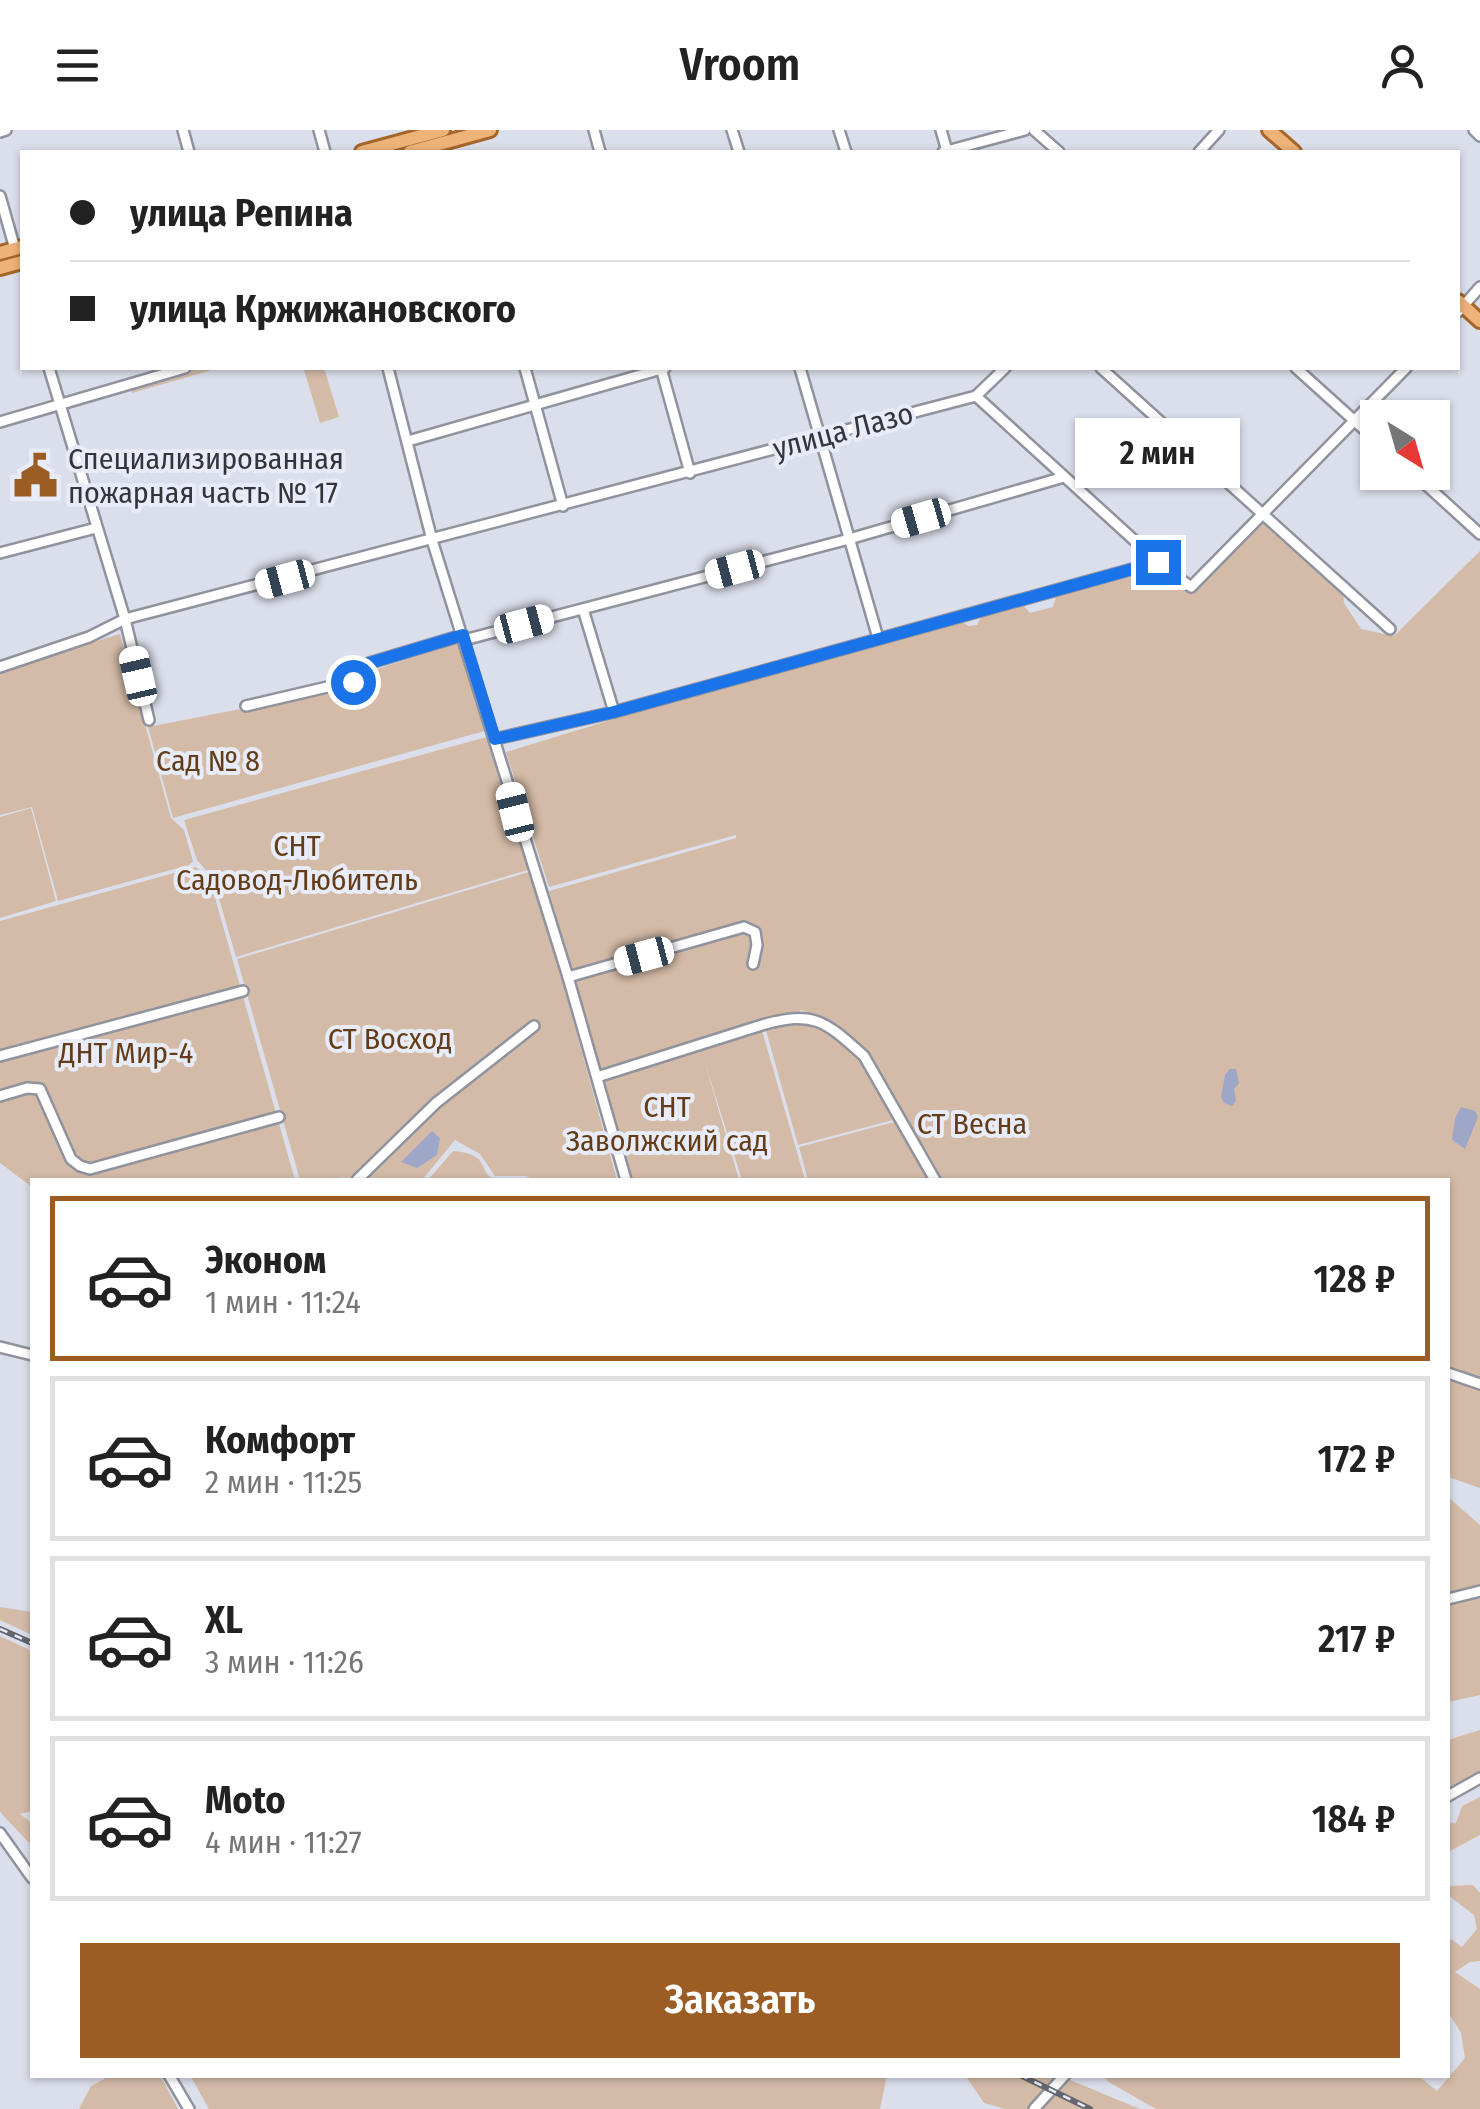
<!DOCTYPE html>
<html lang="ru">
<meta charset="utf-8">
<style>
:root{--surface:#fff;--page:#f2f2f2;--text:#222;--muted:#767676;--line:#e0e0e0;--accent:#9c5d25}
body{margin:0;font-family:"Fira Sans Condensed",sans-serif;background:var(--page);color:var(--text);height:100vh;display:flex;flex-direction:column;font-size:38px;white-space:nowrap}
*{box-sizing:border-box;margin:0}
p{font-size:32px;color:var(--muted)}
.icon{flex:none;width:55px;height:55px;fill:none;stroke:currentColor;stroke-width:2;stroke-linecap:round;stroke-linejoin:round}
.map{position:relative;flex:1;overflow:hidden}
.sheet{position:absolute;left:30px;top:1048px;width:1420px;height:900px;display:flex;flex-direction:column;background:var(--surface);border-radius:0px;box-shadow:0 2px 8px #0004}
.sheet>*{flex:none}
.hud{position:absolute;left:20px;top:20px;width:1440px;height:220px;border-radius:0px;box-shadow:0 2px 8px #0004;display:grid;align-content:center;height:220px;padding:0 50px;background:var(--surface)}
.needle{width:65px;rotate:143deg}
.fabs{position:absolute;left:1360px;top:270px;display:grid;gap:20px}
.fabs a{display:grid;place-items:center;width:90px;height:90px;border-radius:0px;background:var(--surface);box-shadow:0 2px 8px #0004;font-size:50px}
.end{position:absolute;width:45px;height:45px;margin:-22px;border:12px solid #1a73e8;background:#fff;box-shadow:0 0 0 5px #fff}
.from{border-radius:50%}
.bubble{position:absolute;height:70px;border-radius:0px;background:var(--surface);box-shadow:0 2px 8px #0004;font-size:32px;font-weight:600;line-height:70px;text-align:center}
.car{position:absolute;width:30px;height:60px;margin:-30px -15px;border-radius:12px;box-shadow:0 0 8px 2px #0007;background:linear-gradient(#fff 24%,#345 0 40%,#fff 0 76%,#345 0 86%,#fff 0)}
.hud b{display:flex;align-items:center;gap:35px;height:95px;font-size:38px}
.hud b+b{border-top:2px solid var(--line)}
.hud i{width:25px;height:25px;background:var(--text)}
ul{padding:18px 0 0;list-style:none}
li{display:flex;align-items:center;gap:30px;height:165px;margin:0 20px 15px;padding:0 30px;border:5px solid var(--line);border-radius:0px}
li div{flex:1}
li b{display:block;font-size:38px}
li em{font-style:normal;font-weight:600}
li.selected{border-color:var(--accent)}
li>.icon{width:90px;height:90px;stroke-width:1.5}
.primary-button{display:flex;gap:20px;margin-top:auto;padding:20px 50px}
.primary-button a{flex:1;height:115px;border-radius:0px;background:var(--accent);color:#fff;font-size:40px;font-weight:600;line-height:115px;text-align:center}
header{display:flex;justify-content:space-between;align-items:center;height:130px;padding:0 50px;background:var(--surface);font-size:45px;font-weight:600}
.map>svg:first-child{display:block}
.green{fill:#d4bba8}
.water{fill:#9ea7c7}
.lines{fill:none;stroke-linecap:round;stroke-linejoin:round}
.minor-casing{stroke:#90939e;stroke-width:14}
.primary-casing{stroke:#a66629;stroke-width:18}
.minor{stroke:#fff;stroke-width:9}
.primary{stroke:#eeb379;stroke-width:12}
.rail-casing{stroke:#64666d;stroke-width:6}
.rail{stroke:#e8ecf8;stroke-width:2.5;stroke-dasharray:8;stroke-linecap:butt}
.route{stroke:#1a73e8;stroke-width:12}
.labels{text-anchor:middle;stroke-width:8;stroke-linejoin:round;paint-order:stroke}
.street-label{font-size:30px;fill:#34353a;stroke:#e8ecf8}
.poi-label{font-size:30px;fill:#34353a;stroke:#e8ecf8;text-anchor:start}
.park-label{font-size:30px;fill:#653c18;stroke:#e8ecf8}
</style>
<header><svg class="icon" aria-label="menu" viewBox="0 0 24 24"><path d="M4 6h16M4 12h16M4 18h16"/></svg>Vroom<svg class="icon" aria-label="person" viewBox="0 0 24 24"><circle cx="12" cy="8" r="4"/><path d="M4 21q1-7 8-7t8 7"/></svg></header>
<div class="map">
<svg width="1480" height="1979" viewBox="0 0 1480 1979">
<rect width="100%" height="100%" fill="#dbdfeb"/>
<g class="green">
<path d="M201 238H219L132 263 131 258Z"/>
<path d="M313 238H324L339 287 320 293 304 240Z"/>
<path d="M1263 392 1343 463 1344 473 1361 499 1394 506 1480 421V1358L1448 1347V1050H937L872 926 835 897 802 880 600 941 549 761 736 708V705L549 757 506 622 702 562 960 490 968 496 977 495 981 487 1023 475 1030 483 1053 477 1056 467 1158 440 1194 463Z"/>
<path d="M120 504 171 688 184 700 193 731 189 735 58 771 32 677 0 685V541Z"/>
<path d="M459 513 488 600 173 688 148 597 353 557 371 541Z"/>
<path d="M494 605 531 739 236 827 213 748 197 730 184 690Z"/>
<path d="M31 678 56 771 0 788V687Z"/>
<path d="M196 737 210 750 295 1050H32V1057L0 1033V791Z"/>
<path d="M532 741 617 1050H535L526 1046H495L480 1024 455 1010 422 1050 355 1047 300 1050 237 829Z"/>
<path d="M799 889C860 918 864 933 897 989L798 1015 765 897Z"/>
<path d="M761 897 805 1050H742L705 933 739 1050H628L600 949Z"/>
<path d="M898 991 931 1050H808L799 1017Z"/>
<path d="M453 1021C493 1024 477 1044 495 1049 501 1051 507 1049 513 1050H428Z"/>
<path d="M1448 1367 1480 1395V1565L1448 1572Z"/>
<path d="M0 1477 32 1482V1505L0 1490Z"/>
<path d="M0 1506 32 1521V1681L20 1684 32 1693V1716L0 1682Z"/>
<path d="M1480 1600V1645L1448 1658V1610Z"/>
<path d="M1480 1667V1705L1450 1721 1448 1747V1693H1456L1462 1676Z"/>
<path d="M1473 1755 1480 1763V1831L1470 1832 1455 1842 1480 1859V1979H1156L1107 1951 1104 1945H1417L1437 1961 1465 1928 1461 1903 1448 1882V1807L1462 1817 1477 1799 1474 1785 1448 1765V1756Z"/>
<path d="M112 1945H160L178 1979H79L91 1956Z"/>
<path d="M190 1945H887L880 1979H209Z"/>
<path d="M965 1945H1058L1140 1979H1005L984 1973Z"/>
</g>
<g class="water">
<path d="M1230 939H1236L1239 953 1234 959 1236 971 1232 976 1224 973 1221 967 1225 945Z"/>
<path d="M1461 977 1475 981 1478 987 1465 1019 1452 1010 1455 988Z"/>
<path d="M432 1001 440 1008 437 1025 417 1038 401 1032Z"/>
</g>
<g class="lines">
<defs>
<g id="minor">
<path d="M183 0 189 22"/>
<path d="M319 0 325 22"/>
<path d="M594 0 600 22"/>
<path d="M732 0 739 22"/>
<path d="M839 0 846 22"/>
<path d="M941 0 947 21"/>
<path d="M1034 0 1059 22"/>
<path d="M1474 0 1480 6"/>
<path d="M0 2 6 0"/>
<path d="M943 22 1025 0"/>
<path d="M1199 22 1219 0"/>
<path d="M0 66 15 119"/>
<path d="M1458 182 1480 157"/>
<path d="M49 238 125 489 149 590"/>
<path d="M388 238 432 410 568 847 626 1050"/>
<path d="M525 238 563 376"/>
<path d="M661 238 690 343"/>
<path d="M800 238 878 508"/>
<path d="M1101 238 1390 499"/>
<path d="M1296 238 1378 312"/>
<path d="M976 266 1005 238"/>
<path d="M0 292 185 238"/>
<path d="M408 311 665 238"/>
<path d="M1412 342 1480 404"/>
<path d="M0 423 96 398"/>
<path d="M583 479 614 582"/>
<path d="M464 510 849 409 1064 347"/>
<path d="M0 537 89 507 125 489 976 266 1158 432 1191 457 1406 238"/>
<path d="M246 576 353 551 363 535 463 505"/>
<path d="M495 609 614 582 1158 432"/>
<path d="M568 847 744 797 755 802 757 815 753 834"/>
<path d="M0 926 243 861"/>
<path d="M597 947 762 895C814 880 825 891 864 926L935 1050"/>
<path d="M0 966 27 958 40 959 71 1029 80 1036 90 1039 279 987"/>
<path d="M357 1050 436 973 534 896"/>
<path d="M0 1217 32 1225"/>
<path d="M1448 1243 1480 1254"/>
<path d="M1448 1469 1480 1461"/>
<path d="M1448 1666 1480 1648"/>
<path d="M0 1703 32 1748"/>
<path d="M169 1945 189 1979"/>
<path d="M1034 1979 1065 1945"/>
</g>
<g id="primary">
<path d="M1269 0 1294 22"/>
<path d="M362 22 443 0"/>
<path d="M410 22 490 0"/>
<path d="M0 123 22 117"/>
<path d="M0 138 22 132"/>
<path d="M1458 171 1480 191"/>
</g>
</defs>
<use href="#minor" class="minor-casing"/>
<use href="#primary" class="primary-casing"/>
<use href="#minor" class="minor"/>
<use href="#primary" class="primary"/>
<defs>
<g id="rail">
<path d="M0 1499 32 1513"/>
<path d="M1020 1945 1090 1979"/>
</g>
</defs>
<use href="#rail" class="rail-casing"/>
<use href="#rail" class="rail"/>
</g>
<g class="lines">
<path class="route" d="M353 552 363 535 463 505 495 609 614 582 1158 432"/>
</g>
<defs>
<symbol id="civic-bare" viewBox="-9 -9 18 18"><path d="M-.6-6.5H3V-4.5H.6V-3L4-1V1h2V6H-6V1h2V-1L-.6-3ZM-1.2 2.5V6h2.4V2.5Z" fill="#9c5d25" stroke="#e8ecf8" stroke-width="2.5" paint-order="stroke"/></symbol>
</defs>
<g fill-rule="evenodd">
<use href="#civic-bare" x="4" y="314" width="63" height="63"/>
</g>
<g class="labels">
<g class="street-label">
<text transform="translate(843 301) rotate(-15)" y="10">улица Лазо</text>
</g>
<g class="poi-label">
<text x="68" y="339">Специализированная<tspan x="68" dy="34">пожарная часть № 17</tspan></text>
</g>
<g class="park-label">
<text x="208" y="641">Сад № 8</text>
<text x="297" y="726">СНТ<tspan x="297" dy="34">Садовод-Любитель</tspan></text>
<text x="390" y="919">СТ Восход</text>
<text x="126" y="933">ДНТ Мир-4</text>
<text x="667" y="987">СНТ<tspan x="667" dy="34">Заволжский сад</tspan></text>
<text x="972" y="1004">СТ Весна</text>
</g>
</g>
</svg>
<div class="fabs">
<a><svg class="needle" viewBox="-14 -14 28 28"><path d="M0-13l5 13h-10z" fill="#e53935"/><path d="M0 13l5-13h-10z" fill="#767676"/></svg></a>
</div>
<i class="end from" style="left:353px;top:552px"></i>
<i class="end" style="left:1158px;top:432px"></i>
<div class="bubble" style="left:1075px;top:288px;width:165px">2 мин</div>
<i class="car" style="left:921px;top:388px;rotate:254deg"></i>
<i class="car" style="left:735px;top:439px;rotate:255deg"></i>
<i class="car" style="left:285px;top:449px;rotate:255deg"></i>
<i class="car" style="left:524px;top:494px;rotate:75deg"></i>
<i class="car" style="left:138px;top:546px;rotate:347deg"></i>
<i class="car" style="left:515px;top:682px;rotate:346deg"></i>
<i class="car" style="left:644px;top:826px;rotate:255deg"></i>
<div class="hud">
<b><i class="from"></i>улица Репина</b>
<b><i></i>улица Кржижановского</b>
</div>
<section class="sheet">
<ul>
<li class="selected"><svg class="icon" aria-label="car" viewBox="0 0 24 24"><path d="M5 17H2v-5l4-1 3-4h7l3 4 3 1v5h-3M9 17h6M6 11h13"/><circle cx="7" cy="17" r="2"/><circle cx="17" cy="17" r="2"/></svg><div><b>Эконом</b><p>1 мин · 11:24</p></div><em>128 ₽</em></li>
<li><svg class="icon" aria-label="car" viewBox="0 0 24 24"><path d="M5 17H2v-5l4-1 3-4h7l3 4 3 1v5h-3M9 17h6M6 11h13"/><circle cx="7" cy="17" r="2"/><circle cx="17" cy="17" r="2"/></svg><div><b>Комфорт</b><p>2 мин · 11:25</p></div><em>172 ₽</em></li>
<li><svg class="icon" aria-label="car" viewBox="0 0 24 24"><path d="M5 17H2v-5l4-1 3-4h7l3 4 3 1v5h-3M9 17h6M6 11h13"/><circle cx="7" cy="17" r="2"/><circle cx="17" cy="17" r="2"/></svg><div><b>XL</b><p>3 мин · 11:26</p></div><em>217 ₽</em></li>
<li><svg class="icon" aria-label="car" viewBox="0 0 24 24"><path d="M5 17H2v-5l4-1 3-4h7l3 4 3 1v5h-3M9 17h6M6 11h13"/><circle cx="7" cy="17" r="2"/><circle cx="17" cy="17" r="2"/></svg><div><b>Moto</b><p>4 мин · 11:27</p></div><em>184 ₽</em></li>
</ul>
<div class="primary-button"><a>Заказать</a></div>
</section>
</div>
